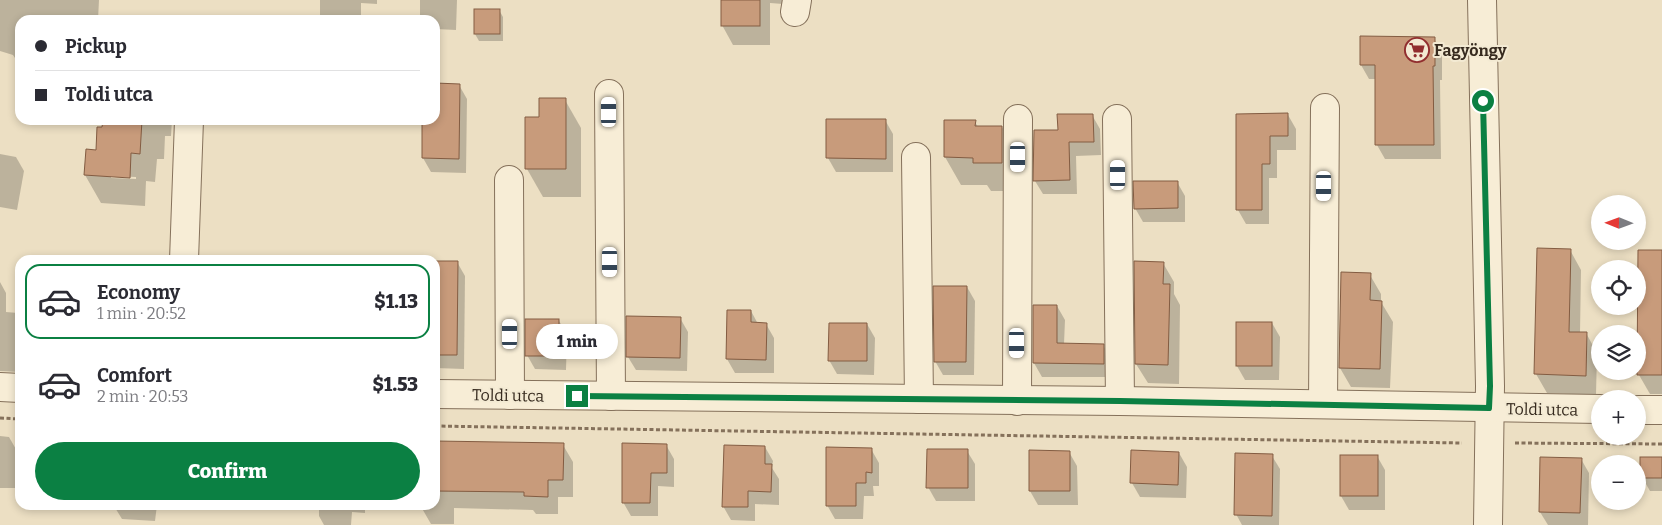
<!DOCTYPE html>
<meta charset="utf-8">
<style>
:root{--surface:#fff;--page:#f2f2f3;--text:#2b2b33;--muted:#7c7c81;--line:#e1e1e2;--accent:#0b8043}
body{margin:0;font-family:Bitter,serif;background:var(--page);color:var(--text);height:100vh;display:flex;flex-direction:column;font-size:19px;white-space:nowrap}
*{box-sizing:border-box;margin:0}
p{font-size:16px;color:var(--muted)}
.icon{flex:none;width:28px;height:28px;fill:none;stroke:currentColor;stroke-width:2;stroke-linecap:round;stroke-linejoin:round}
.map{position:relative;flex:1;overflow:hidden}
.sheet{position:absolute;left:15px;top:255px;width:425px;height:255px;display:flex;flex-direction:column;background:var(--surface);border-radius:15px;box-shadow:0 2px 8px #0003}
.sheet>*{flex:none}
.guide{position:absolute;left:15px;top:15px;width:425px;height:110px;border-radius:15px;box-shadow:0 2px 8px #0003;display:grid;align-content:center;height:110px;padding:0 20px;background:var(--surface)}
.needle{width:32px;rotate:271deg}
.fabs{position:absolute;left:1591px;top:195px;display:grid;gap:10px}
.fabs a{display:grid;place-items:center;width:55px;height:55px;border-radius:50%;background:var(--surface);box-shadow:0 2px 8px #0003;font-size:25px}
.end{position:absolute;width:22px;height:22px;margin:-11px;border:6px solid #0b8043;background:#fff;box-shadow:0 0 0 2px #fff}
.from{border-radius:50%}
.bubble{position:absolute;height:35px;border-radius:18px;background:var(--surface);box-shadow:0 2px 8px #0003;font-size:16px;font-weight:800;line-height:35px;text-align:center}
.car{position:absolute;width:15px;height:30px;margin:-15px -8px;border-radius:6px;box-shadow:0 0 4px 1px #0007;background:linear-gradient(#fff 24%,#345 0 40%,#fff 0 76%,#345 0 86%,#fff 0)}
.guide b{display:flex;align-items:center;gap:18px;height:48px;font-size:19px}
.guide b+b{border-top:1px solid var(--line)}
.guide i{width:12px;height:12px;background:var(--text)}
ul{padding:9px 0 0;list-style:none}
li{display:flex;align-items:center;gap:15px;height:75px;margin:0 10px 8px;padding:0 10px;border:2px solid transparent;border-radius:15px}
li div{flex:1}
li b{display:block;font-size:19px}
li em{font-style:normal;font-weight:800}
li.current{border-color:var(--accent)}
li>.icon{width:45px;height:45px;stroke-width:1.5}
.button{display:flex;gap:10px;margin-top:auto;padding:10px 20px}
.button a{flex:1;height:58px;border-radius:30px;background:var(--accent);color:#fff;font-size:20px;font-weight:800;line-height:58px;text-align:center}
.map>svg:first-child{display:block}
.shadow{fill:#0003;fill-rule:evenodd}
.building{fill:#c89b7b;stroke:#835c42}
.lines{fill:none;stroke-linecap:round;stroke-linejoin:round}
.minor-casing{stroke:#85715b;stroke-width:30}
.path{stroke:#85715b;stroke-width:3;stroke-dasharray:4 2.5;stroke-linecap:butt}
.minor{stroke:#f7edd6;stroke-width:28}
.route{stroke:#0b8043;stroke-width:6}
.labels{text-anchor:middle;stroke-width:4;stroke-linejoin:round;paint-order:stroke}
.poi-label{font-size:16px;font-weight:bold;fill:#362a1e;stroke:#f3ead3;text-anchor:start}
.street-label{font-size:16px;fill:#362a1e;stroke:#f3ead3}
</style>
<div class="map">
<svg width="1662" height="525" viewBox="0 0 1662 525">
<rect width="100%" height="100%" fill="#ecdfc3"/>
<g class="shadow">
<path d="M0 0H99L98 20H20V58H15L13 55 0 51Z"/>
<path d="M320 0H377V4L361 3V20H322L320 15Z"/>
<path d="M420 0H457L456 30 435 29V20H422L420 15Z"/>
<path d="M722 0H783V4L770 3V45H733L722 25Z"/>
<path d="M499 10 503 17V41H479L475 34Z"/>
<path d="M1434 39 1442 53V80H1440L1441 159H1385L1377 145 1376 79H1369L1361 65Z"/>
<path d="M435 84 459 85 467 99 466 173 431 172 423 158V120H435Z"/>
<path d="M565 100 581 128V197H543L527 169Z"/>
<path d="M1092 115 1100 129 1101 155 1076 156 1077 194H1043L1035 181 1059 131Z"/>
<path d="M1238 115H1288L1296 129V150H1277V178H1269V224H1246L1238 210Z"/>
<path d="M104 120H172L171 136H165L164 159H157L155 182 146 181 145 206 101 203 85 175 97 151 104 129ZM111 176 136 177V179L111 178Z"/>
<path d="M885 120 893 134V172H836L828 158Z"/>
<path d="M945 121 975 122 978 127H1002L1018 156V191H991L987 185H961L945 157Z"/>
<path d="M0 154 16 157 24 171 17 210 0 207Z"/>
<path d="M1177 182 1185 196V222H1143L1135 208Z"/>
<path d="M1570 250 1581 270 1580 333H1586L1597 353 1596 395 1547 393 1536 374Z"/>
<path d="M1662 251V394H1650L1639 375Z"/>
<path d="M435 262H457L465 276 464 369 435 368Z"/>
<path d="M1163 263 1174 282V294L1180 305 1179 384 1148 383 1136 364Z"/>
<path d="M1370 275 1381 294V302L1393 322 1390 388 1351 387 1340 368Z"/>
<path d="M0 282 6 293V312L18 313 20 317V372L0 371Z"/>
<path d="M967 287 975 301 974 375H943L935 361Z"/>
<path d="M1057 306 1065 320 1064 344 1103 345 1111 359V377H1042L1034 363Z"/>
<path d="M751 311 758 324H766L774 338V373H735L727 359Z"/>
<path d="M680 318 688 332 687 371 636 370 628 357Z"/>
<path d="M559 321 567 334 566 370 535 369 527 355Z"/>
<path d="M1272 323 1280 337 1279 380H1245L1237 366Z"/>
<path d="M867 324 875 338 874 375 837 374 829 360Z"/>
<path d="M0 436 9 437 17 451 16 488H0Z"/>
<path d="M435 442 563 445 573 462V497H558V514H536L533 510 454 508V524H431L420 505H435Z"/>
<path d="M666 445 674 459V487L658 486V516H631L623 502Z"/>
<path d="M765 447 773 461 772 468 779 479V505L755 504V521L731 520 723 506Z"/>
<path d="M871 449 879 463V486H873L874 496H864L863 519H835L827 505Z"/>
<path d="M967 451 975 464V501H936L928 487Z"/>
<path d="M1069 452 1077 466 1078 505H1038L1030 491Z"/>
<path d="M1179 453 1187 467 1186 498 1140 497 1132 483Z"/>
<path d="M1272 456 1280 469 1279 525H1242L1236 514Z"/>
<path d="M1377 456 1385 470V510H1349L1341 496Z"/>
<path d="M1662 458V491H1650L1642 477Z"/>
<path d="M1581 459 1589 473 1588 525H1548L1540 512Z"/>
<path d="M157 505 155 521 122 519 114 506Z"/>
<path d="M319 505H365V513L352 512 351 525H324L319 516Z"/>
</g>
<g class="building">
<rect x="721" y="0" width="39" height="26"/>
<rect x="474" y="9" width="26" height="25"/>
<path d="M1360 36 1435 37V66H1433L1434 145H1375V65H1360Z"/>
<path d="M435 83 460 84 459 159 422 158V120H435Z"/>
<path d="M539 98H566V169H525V117H539Z"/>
<path d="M1288 113V136H1270V164H1262V210H1236V114Z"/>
<path d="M1057 114H1093L1094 142H1069L1070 180 1033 181 1034 130H1058Z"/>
<path d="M826 119H886V159L826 158Z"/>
<path d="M103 120H142L140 154 131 153 130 178 84 175 86 149 96 150 97 127H102Z"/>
<path d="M944 120H976L975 126H1002V163H973V158L944 157Z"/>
<path d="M1133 181H1178V208L1134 209Z"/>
<path d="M1537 248 1571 249 1569 332H1587L1586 376 1534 374Z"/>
<path d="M1638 250H1662V375H1637Z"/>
<path d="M435 261H458L457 355H435Z"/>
<path d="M1134 261 1164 262 1163 284H1170L1168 365 1135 364Z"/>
<path d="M1341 272 1371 273 1370 300 1382 301 1380 369 1339 368Z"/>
<path d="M933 286H967L966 362H934Z"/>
<path d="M1033 305H1057V343L1104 344V364L1033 363Z"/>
<path d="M727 310H751V322L767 323 766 360 726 359Z"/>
<path d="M626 316 681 317 680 358 626 357Z"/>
<rect x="525" y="319" width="34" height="37"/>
<rect x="1236" y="322" width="36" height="44"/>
<path d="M829 323H867V361H828Z"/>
<path d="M435 441 564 443 563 480H548V497L524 496V492L435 491Z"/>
<path d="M622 443 667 444V473H651L650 503H622Z"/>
<path d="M724 445 765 446V464H772L771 492 748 491V507H722Z"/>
<path d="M826 447 872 448V473L866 472V483H856V506H826Z"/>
<path d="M927 449H968V488H926Z"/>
<path d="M1029 450 1070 451V491H1029Z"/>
<path d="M1131 450 1179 452 1178 485 1130 483Z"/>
<path d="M1235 453 1273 454 1272 516 1234 515Z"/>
<rect x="1340" y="455" width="38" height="41"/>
<path d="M1540 457 1582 458 1580 513 1539 512Z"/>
<rect x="1640" y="457" width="22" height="21"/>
</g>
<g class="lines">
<defs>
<g id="minor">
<path d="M1482 0 1490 386 1488 525"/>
<path d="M795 12 797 0"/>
<path d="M609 94 611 396"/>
<path d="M1117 119 1120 401"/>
<path d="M916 157 919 399"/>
<path d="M509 180 510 395"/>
<path d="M184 260 189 120"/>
<path d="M0 387 20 388"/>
<path d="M435 394 1120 401 1600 409"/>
<path d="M1017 401 1018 119"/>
<path d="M1323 404 1325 108"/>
<path d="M1638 410H1662"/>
</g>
</defs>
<use href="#minor" class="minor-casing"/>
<g class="path">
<path d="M0 418 20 419"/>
<path d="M435 426 1462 443"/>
<path d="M1515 443 1662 444"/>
</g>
<use href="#minor" class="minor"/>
</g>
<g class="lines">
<path class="route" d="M577 396 1120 401 1489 408 1490 386 1483 101"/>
</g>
<defs>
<symbol id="supermarket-ring" viewBox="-11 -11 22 22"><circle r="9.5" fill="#f3ead3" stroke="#912e2f" stroke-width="1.5"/><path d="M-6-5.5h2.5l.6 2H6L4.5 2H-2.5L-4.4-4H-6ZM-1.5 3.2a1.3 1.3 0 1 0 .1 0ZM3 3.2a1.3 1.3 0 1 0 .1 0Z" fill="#912e2f"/></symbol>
</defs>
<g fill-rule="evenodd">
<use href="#supermarket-ring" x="1403" y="36" width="28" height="28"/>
</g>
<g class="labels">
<g class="poi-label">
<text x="1434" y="56">Fagyöngy</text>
</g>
<g class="street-label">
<text transform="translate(508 395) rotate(1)" y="6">Toldi utca</text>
<text transform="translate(1542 409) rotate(1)" y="6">Toldi utca</text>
</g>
</g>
</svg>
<div class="fabs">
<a><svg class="needle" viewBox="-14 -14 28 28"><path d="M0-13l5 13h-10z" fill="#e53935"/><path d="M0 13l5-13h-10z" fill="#7c7c81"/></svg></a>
<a><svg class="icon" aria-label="locate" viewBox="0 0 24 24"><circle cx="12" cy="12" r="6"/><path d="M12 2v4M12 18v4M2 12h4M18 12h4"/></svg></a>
<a><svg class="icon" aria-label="layers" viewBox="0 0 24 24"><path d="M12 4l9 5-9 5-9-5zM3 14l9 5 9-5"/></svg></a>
<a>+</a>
<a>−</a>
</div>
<i class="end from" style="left:1483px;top:101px"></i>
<i class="end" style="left:577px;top:396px"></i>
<div class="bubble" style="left:536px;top:324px;width:82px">1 min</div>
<i class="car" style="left:609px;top:112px;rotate:0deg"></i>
<i class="car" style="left:1018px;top:157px;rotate:180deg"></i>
<i class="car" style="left:1118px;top:175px;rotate:0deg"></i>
<i class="car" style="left:1324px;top:186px;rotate:180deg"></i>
<i class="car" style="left:610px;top:262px;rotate:180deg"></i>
<i class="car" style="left:510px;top:334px;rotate:0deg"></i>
<i class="car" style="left:1017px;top:343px;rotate:180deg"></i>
<div class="guide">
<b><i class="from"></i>Pickup</b>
<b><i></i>Toldi utca</b>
</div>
<section class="sheet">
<ul>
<li class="current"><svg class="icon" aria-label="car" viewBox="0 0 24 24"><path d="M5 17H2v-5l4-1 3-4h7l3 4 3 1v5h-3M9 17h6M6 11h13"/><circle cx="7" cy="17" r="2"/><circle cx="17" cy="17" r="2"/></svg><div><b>Economy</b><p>1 min · 20:52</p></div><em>$1.13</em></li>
<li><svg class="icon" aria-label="car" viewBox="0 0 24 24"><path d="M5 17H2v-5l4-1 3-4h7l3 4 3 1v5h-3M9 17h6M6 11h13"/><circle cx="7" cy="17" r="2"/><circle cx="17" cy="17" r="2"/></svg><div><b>Comfort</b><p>2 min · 20:53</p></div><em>$1.53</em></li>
</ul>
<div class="button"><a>Confirm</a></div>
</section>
</div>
